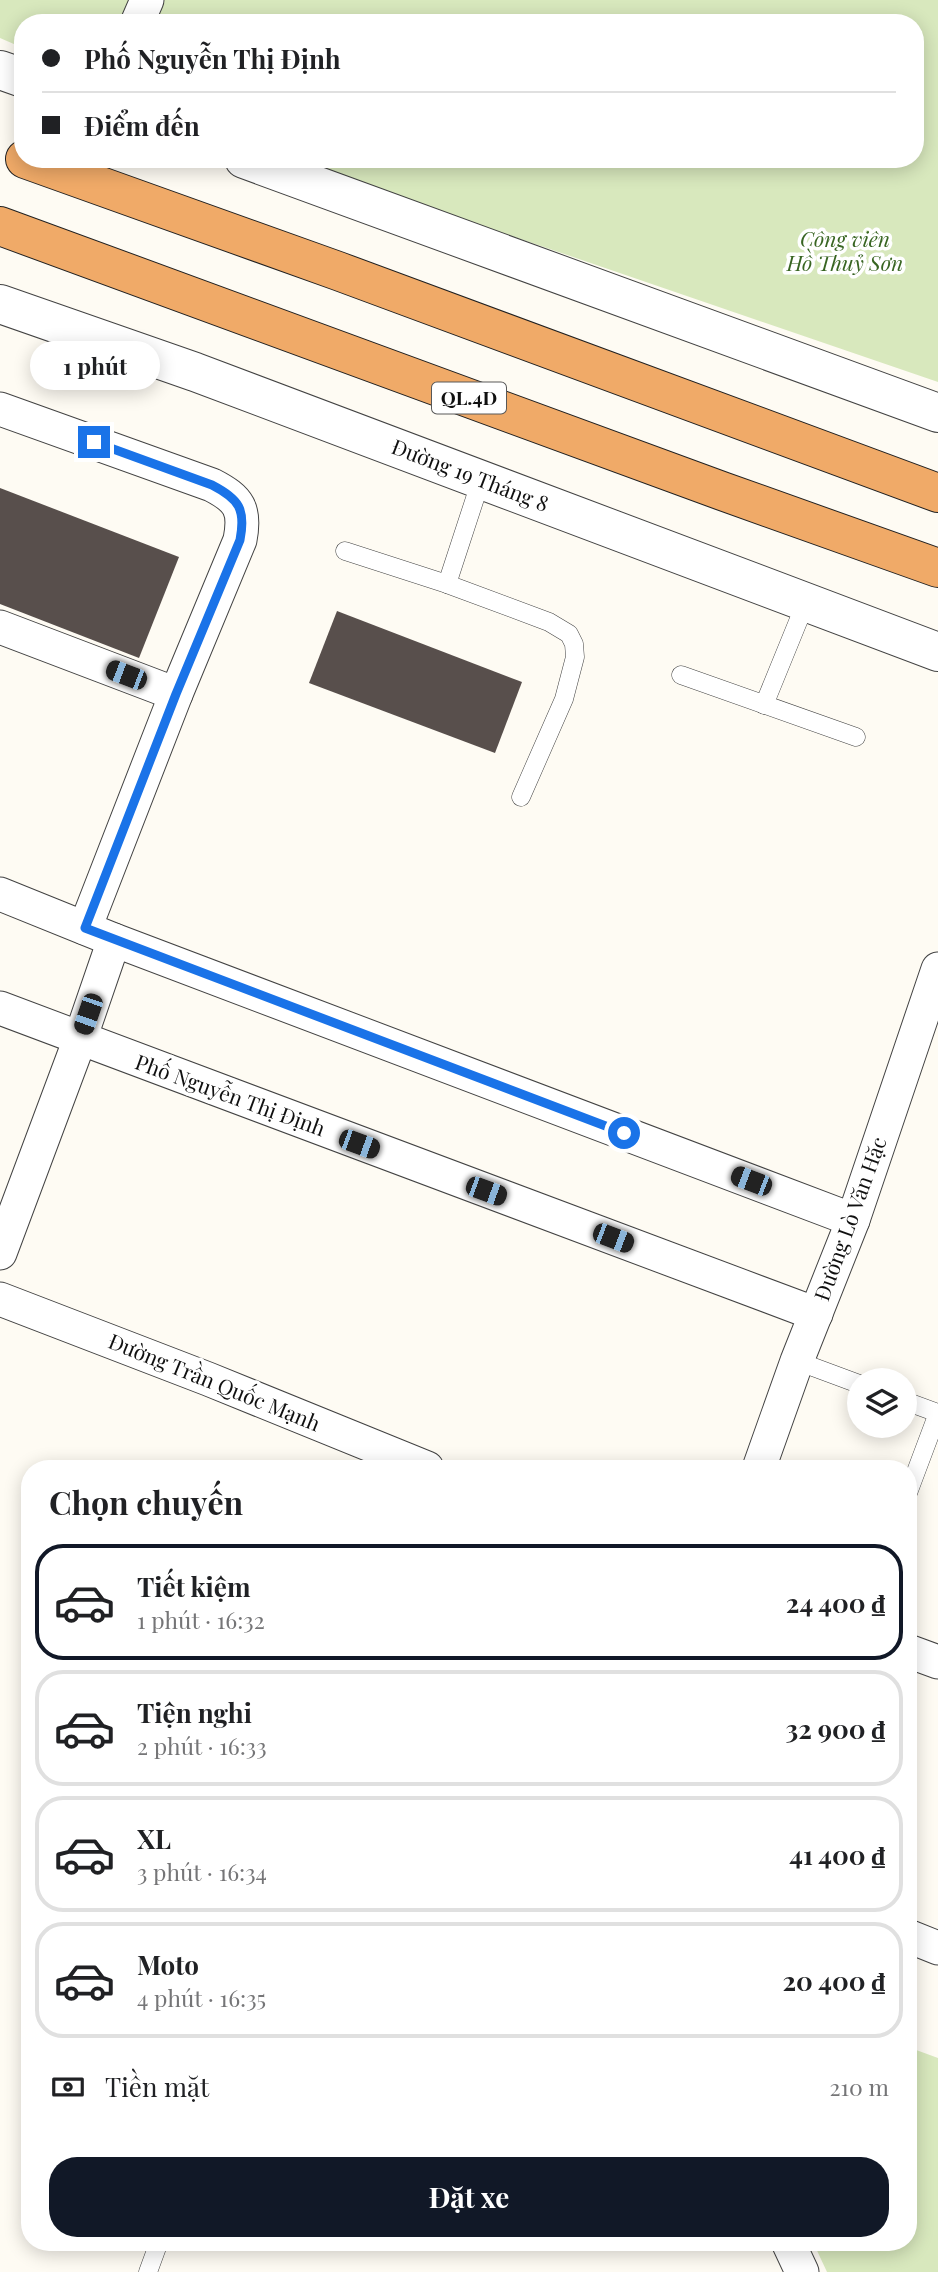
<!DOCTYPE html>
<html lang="vi">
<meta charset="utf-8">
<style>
:root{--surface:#fff;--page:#f6f6f6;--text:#202124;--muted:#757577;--line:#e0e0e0;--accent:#111827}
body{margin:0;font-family:"Playfair Display",serif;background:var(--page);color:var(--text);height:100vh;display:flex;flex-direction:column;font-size:26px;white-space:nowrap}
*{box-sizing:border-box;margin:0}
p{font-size:23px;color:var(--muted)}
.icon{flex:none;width:38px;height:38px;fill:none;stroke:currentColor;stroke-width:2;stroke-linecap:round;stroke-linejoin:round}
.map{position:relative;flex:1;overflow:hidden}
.details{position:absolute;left:21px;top:1460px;width:896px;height:791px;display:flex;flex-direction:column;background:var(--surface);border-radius:28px;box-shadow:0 4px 18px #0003}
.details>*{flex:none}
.banner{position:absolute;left:14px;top:14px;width:910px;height:154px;border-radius:28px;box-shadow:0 4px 18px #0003;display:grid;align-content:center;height:154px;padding:0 28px;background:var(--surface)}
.fabs{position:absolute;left:847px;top:1368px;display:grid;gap:14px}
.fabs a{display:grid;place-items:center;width:70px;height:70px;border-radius:50%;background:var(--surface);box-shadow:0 4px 18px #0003;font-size:35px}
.end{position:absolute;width:32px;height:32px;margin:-16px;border:9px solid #1a73e8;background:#fff;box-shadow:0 0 0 4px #fff}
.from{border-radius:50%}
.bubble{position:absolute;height:49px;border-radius:24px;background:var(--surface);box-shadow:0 4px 18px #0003;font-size:23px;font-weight:700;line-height:49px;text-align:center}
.car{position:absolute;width:21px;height:42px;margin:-21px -10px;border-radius:9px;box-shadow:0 0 5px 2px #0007;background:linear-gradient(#222 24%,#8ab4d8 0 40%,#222 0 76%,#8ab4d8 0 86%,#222 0)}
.banner b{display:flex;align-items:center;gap:24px;height:66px;font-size:26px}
.banner b+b{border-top:2px solid var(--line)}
.banner i{width:18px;height:18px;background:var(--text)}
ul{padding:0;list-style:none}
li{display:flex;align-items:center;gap:21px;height:116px;margin:0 14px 10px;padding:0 14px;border:4px solid var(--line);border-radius:28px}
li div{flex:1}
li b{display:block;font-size:26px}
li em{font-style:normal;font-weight:700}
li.on{border-color:var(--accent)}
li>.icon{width:63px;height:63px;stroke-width:1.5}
h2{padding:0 28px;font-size:32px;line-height:84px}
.pay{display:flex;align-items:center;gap:18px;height:77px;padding:0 28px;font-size:26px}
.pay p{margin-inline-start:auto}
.action{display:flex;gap:14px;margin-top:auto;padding:14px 28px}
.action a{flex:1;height:80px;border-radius:28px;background:var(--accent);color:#fff;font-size:28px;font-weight:700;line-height:80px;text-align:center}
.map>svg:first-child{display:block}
.green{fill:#d8e8bd}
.building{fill:#584f4c}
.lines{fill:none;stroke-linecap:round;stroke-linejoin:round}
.service-casing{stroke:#434343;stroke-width:19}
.minor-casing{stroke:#434343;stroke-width:35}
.tertiary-casing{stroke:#434343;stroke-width:40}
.trunk-casing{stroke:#212121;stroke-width:40}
.service{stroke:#fff;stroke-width:18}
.minor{stroke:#fff;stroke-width:33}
.tertiary{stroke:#fff;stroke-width:38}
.trunk{stroke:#f0aa68;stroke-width:38}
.route{stroke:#1a73e8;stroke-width:9}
.labels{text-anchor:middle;stroke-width:7;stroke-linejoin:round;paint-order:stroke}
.shield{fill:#fff;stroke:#585858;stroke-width:2}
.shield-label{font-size:19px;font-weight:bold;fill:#101010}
.park-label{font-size:21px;font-style:italic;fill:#386522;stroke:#fff}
.street-label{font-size:21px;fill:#101010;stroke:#fff}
</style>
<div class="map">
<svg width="938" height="2272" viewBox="0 0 938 2272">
<rect width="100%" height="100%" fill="#fefbf3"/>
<g class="green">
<path d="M0 0H938V382L287 159H915V23H23V48L0 38Z"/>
<path d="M908 2047 938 2058V2272H827L813 2242H908Z"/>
</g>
<g class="building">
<path d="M0 488 179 557 139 658 0 604Z"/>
<path d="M337 611 522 682 495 753 309 683Z"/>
</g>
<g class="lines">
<defs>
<g id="service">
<path d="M345 551 447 584 549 622 569 634 574 644 575 657 564 699 521 797"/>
<path d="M447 584 481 480"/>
<path d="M681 675 856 737"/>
<path d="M764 705 806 602"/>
<path d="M797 1361 859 1384"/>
<path d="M905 1401 938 1413"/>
<path d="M908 1493 938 1413"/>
<path d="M148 2272 159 2242"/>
</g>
<g id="minor">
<path d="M137 23 147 0"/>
<path d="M0 409 212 485C239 499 246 509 240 540L176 694 85 928"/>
<path d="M0 627 176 694"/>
<path d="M0 894 114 940 853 1220"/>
<path d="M0 1008 816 1314"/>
<path d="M0 1253 80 1039 114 940"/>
<path d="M0 1299 208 1379 427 1468"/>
<path d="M759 1468 797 1361 853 1220 938 969"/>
<path d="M908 1651 938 1662"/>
<path d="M908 1936 938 1948"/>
<path d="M788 2242 802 2272"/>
</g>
<g id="tertiary">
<path d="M0 70 23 78"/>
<path d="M244 159 938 413"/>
<path d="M0 304 195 372 938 652"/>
</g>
<g id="trunk">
<path d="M25 159 338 271 938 493"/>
<path d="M0 226 722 491 938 568"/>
</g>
</defs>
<use href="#service" class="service-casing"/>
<use href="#minor" class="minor-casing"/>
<use href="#tertiary" class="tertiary-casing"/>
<use href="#trunk" class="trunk-casing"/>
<use href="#service" class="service"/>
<use href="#minor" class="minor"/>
<use href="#tertiary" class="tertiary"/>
<use href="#trunk" class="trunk"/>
</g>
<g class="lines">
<path class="route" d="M94 442 212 485C239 499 246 509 240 540L176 694 85 928 624 1133"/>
</g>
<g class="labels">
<rect class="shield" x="432" y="382.5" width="74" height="31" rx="5"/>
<g class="shield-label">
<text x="469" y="405">QL.4D</text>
</g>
<g class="park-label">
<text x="845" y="247">Công viên<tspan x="845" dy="24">Hồ Thuỷ Sơn</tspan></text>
</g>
<g class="street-label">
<text transform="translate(470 476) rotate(21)" y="7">Đường 19 Tháng 8</text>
<text transform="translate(230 1096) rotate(20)" y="7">Phố Nguyễn Thị Định</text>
<text transform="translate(851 1219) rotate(-70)" y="7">Đường Lò Văn Hặc</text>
<text transform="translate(214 1383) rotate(22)" y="7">Đường Trần Quốc Mạnh</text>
</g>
</g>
</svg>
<div class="fabs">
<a><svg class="icon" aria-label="layers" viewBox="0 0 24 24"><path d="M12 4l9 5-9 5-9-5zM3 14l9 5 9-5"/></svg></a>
</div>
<i class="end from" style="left:624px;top:1133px"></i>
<i class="end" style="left:94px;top:442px"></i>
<div class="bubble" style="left:30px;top:341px;width:130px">1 phút</div>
<i class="car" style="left:126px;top:675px;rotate:291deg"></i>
<i class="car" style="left:88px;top:1014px;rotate:199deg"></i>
<i class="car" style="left:359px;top:1144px;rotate:110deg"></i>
<i class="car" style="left:751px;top:1181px;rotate:291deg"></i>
<i class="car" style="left:486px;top:1191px;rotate:110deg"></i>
<i class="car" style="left:613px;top:1238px;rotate:111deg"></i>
<div class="banner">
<b><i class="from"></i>Phố Nguyễn Thị Định</b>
<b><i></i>Điểm đến</b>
</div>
<section class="details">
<h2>Chọn chuyến</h2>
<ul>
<li class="on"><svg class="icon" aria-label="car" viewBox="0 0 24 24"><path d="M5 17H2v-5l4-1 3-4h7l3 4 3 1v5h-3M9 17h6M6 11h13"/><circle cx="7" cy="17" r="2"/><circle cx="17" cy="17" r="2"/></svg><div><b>Tiết kiệm</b><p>1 phút · 16:32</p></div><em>24 400 ₫</em></li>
<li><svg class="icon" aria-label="car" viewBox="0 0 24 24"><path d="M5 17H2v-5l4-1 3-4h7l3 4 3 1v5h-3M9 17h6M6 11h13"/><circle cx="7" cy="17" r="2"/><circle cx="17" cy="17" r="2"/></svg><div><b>Tiện nghi</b><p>2 phút · 16:33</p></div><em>32 900 ₫</em></li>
<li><svg class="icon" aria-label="car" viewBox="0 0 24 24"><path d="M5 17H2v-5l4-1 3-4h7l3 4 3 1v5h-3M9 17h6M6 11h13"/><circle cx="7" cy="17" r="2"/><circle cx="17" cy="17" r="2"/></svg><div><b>XL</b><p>3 phút · 16:34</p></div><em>41 400 ₫</em></li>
<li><svg class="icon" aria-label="car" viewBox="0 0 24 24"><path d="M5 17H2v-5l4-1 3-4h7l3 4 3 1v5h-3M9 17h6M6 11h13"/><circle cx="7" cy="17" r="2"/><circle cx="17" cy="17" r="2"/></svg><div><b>Moto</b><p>4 phút · 16:35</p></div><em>20 400 ₫</em></li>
</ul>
<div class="pay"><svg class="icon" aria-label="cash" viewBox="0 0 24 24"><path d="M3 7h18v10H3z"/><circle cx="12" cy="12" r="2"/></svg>Tiền mặt<p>210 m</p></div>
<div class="action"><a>Đặt xe</a></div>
</section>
</div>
